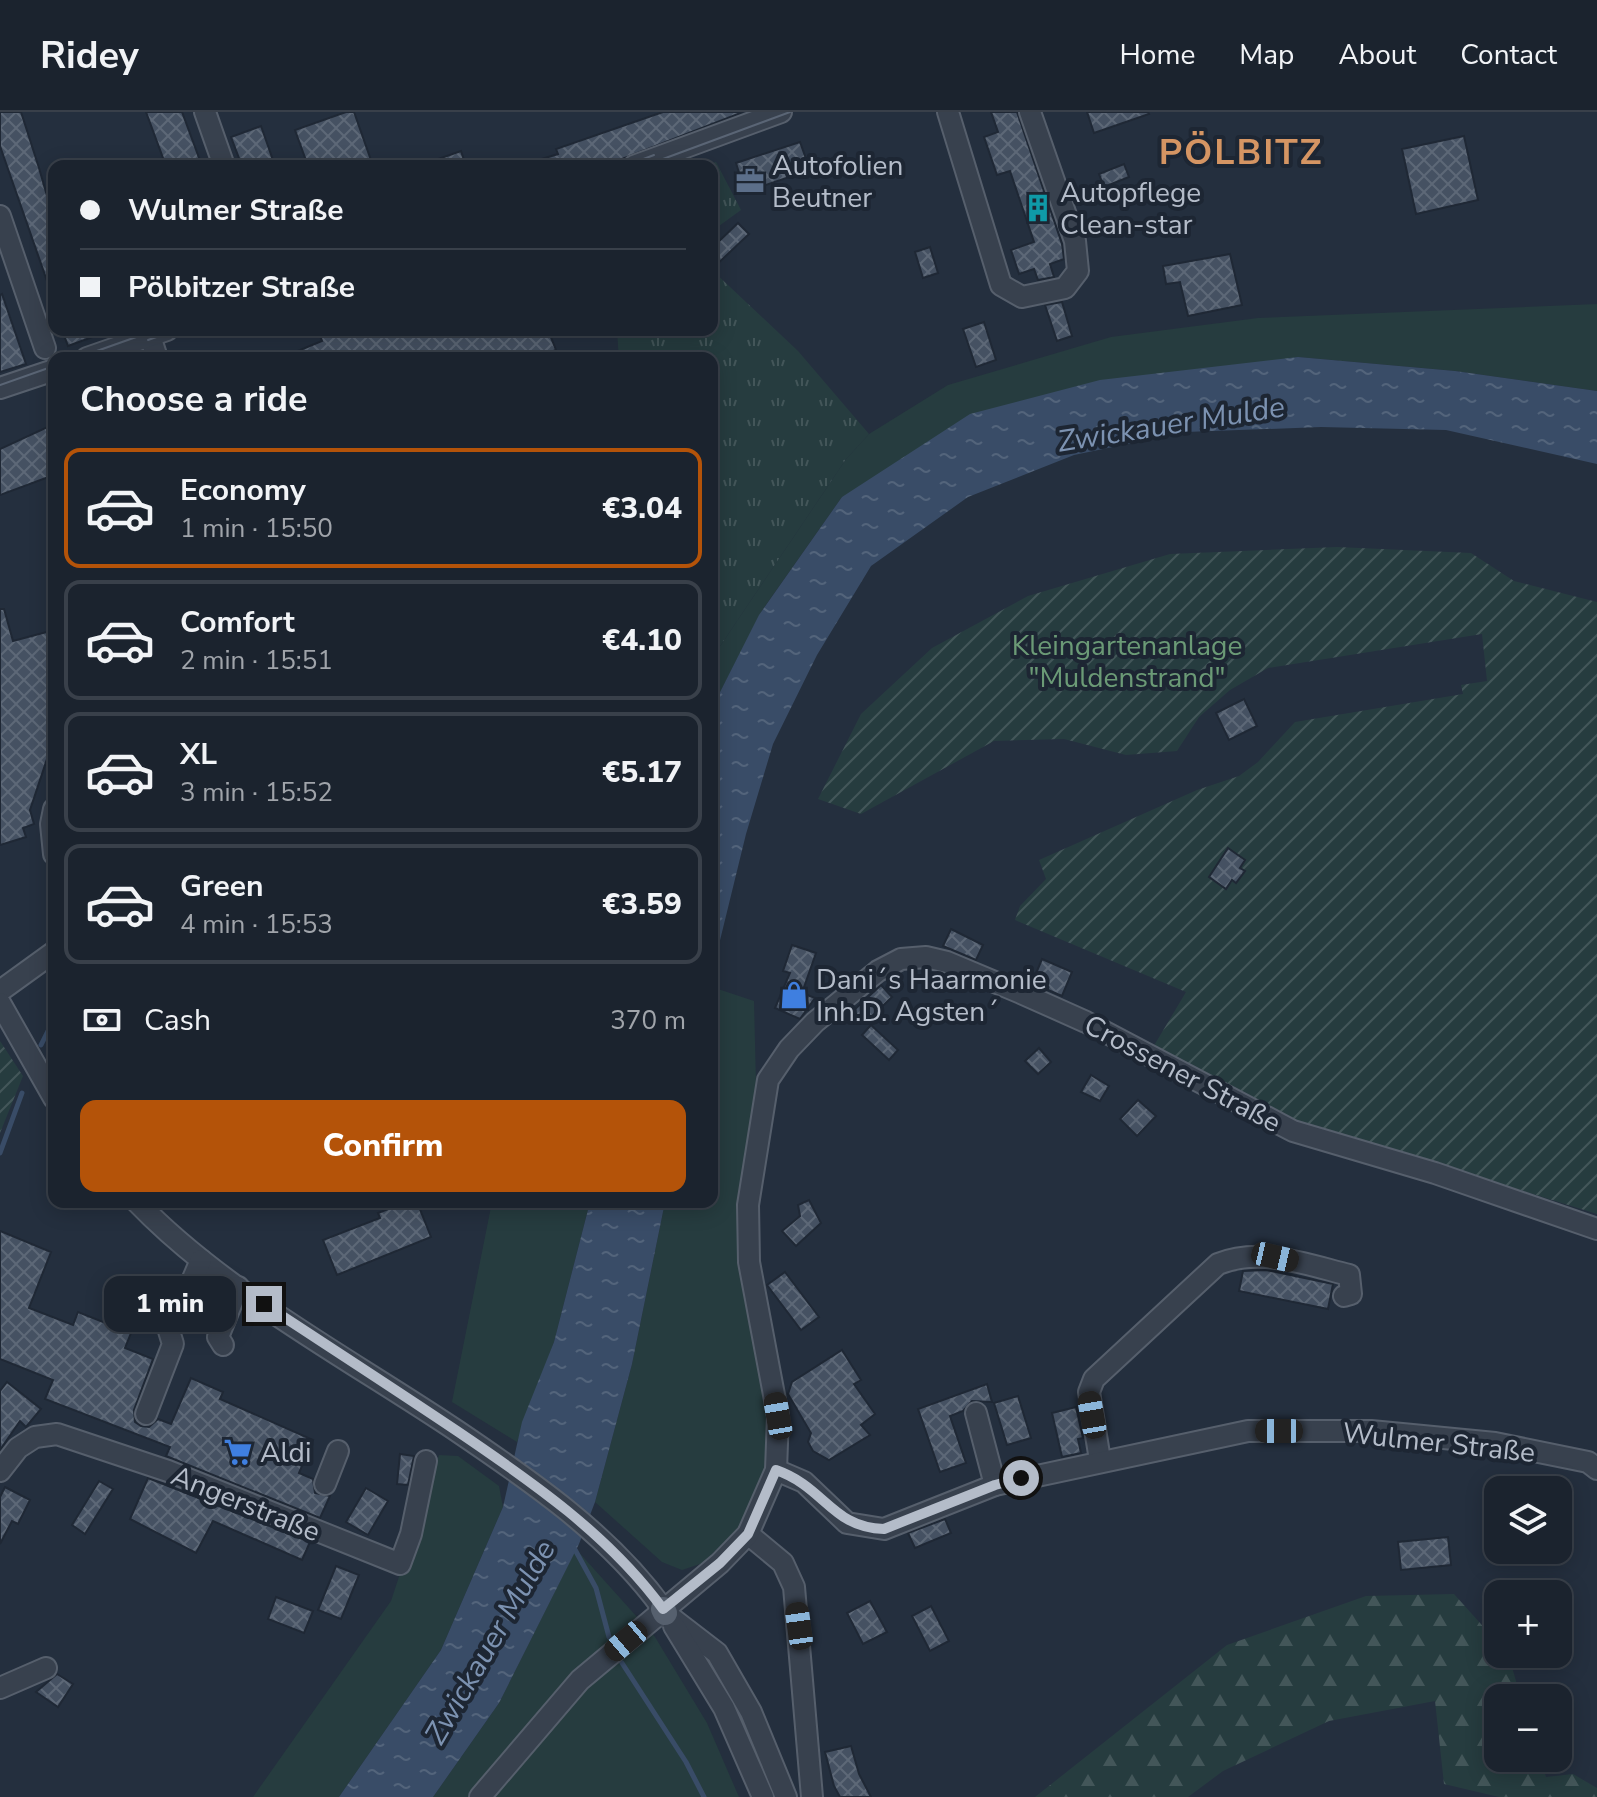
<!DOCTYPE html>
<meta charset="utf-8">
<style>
:root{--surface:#1b232e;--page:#282f3a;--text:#f1f3f6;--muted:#a0a4aa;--line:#39404a;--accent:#b45309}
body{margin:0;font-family:"Nunito Sans",sans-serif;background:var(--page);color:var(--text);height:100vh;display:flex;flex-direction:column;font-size:30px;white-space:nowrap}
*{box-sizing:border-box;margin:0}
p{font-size:26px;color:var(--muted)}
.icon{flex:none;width:44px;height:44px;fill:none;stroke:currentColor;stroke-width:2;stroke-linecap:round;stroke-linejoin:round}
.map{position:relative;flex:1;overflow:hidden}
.details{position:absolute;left:48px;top:240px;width:670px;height:856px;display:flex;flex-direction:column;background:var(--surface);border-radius:16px;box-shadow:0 4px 20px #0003,0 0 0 2px var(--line)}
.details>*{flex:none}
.banner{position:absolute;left:48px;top:48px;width:670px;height:176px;border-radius:16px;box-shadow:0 4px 20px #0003,0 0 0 2px var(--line);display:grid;align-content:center;height:176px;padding:0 32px;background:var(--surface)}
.buttons{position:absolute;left:1484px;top:1364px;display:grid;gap:16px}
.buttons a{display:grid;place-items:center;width:88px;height:88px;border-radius:16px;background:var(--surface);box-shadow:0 4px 20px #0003,0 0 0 2px var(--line);font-size:40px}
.end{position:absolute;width:36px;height:36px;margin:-18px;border:10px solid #b4bcc9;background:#111;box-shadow:0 0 0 4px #111}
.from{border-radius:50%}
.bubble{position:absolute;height:56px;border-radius:16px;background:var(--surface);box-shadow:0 4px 20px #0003,0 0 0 2px var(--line);font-size:26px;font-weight:800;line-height:56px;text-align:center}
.car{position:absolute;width:24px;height:48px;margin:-24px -12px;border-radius:10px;box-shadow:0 0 6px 2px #0007;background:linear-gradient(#222 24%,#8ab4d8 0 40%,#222 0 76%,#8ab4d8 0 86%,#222 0)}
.banner b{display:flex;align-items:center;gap:28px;height:76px;font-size:30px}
.banner b+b{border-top:2px solid var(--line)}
.banner i{width:20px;height:20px;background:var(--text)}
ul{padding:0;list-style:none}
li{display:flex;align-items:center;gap:24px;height:120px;margin:0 16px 12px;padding:0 16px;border:4px solid var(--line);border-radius:16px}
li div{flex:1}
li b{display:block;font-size:30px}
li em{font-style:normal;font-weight:800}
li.current{border-color:var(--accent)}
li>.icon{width:72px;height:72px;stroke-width:1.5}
h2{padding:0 32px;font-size:36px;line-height:96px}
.pay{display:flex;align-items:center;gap:20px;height:88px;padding:0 32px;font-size:30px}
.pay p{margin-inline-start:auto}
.button{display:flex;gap:16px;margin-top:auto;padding:16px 32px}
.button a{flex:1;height:92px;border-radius:16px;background:var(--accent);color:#fff;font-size:32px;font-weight:800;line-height:92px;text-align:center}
header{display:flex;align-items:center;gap:48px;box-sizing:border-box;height:112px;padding:0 40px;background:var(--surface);border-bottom:2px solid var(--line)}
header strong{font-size:38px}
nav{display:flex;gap:44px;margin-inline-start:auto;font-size:28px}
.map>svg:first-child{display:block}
.grass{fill:#263c3f}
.forest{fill:url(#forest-firs)}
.park{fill:url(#park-tufts)}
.garden{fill:url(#garden-furrows)}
.water{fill:url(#water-ripples)}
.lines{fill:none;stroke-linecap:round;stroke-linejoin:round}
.stream{stroke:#394c67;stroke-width:5}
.building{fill:url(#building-cross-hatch);stroke:#1f2835;stroke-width:2}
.minor-casing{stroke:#565f6c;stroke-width:24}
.major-casing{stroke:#414a57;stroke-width:28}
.minor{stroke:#38414e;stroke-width:20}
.major{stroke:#56606e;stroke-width:24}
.tram{stroke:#5a6575;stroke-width:2}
.route{stroke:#b4bcc9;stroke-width:10}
.labels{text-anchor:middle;stroke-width:8;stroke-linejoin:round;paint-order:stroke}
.poi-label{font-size:28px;fill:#b4bcc9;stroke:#1d2633;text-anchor:start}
.park-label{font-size:28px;fill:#6b9a76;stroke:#1d2633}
.street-label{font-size:28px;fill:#b4bcc9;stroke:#1d2633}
.water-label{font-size:30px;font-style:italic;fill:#7c92b1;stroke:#1d2633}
.district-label{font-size:36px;font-weight:bold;letter-spacing:2px;fill:#d59563;stroke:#1d2633}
</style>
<header>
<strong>Ridey</strong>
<nav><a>Home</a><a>Map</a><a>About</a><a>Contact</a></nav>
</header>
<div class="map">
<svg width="1597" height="1685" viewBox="0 0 1597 1685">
<defs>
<pattern id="forest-firs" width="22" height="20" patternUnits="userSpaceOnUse" patternTransform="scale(2)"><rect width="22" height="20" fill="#263c3f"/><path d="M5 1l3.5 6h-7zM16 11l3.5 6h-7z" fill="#435659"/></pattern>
<pattern id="park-tufts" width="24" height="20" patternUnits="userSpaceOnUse" patternTransform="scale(2)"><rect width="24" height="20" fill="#263c3f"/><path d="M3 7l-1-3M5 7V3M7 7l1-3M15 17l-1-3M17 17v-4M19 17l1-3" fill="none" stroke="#435659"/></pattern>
<pattern id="garden-furrows" width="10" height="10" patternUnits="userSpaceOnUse" patternTransform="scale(2)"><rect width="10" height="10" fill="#263c3f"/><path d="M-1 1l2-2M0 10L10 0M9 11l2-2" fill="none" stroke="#435659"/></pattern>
<pattern id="water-ripples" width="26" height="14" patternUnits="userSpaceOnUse" patternTransform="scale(2)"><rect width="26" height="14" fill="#394c67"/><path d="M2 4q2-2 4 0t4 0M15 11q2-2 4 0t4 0" fill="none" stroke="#53647b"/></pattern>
<pattern id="building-cross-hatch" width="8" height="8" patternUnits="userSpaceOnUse" patternTransform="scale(2)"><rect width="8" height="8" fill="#455162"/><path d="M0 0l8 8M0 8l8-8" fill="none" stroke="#5d6877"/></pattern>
</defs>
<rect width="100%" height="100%" fill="#242f3e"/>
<g class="grass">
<path d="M1597 192V279L1455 259 1298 245 842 385 763 497 712 596V546L846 347 869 322 948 273 1111 225 1258 206Z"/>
<path d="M712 875 754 889 756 971 741 1092 772 1300 768 1355 742 1412 703 1451 682 1458 662 1450 595 1390 632 1252 665 1090H712Z"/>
<path d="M492 1090H590L554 1230 517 1330 452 1290Z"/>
<path d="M439 1343 458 1344 499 1374 503 1395 441 1538 339 1685H253L391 1489Z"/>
<path d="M576 1437 655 1525 707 1611 739 1685H433L499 1591Z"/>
</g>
<path class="forest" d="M1454 1482 1498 1531V1542H1508L1521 1586H1498V1646H1540L1546 1665 1573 1662 1597 1676V1685H1499L1444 1672 1435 1589 1329 1609 1223 1659 1188 1685H1035L1227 1533 1366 1484Z"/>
<g class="park">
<path d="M716 50 741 98 712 119V54H705Z"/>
<path d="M712 158 798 239 869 322 846 347 712 546V246H619L617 218H712Z"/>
</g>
<g class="garden">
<path d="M1337 435 1471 441 1514 469 1597 490V1102L1254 995 1152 937 1186 880 1015 808 1020 794 1046 767 1039 748 1197 678 1239 664 1258 650 1295 610 1463 582 1461 573 1487 569 1482 522 1268 556 1230 578 1199 605 1177 639 1126 643 1064 627 994 629 861 702 818 687 861 602 932 536 1028 484 1170 442Z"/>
<path d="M0 929 23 964 0 1021Z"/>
</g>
<g class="water">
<path d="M1298 245 1455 259 1597 279V352L1446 318 1321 315 1185 320 1074 343 968 385 871 454 817 543 773 632 746 722 712 861V596L759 503 842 385 970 302 1100 268Z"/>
<path d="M590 1090H665L632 1252 595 1390 579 1432 499 1591 433 1685H339L441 1538 503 1395 522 1310 554 1230Z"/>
</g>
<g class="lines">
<g class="stream">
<path d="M41 933 54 907"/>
<path d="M0 1041 22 981"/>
<path d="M573 1434 596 1476 609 1525"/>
<path d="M622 1551 686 1650 704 1685"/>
</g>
</g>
<g class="building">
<path d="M0 0H21L39 56 54 108V189L0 34Z"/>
<path d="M146 0H182L202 54H166Z"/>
<path d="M346 0H354L373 54H308L295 18Z"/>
<path d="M663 0H743L604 54H530L529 51 558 42 556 37Z"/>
<path d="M991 0H1017L1062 132 1064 147 1050 152 1054 165 1038 168 1034 157 1019 162 1011 138 1034 130 1010 59 997 63 984 25 998 20Z"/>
<path d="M1087 0H1148L1149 2 1094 21Z"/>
<path d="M261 14 275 54H242L231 25Z"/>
<path d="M1464 24 1478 88 1416 102 1402 37Z"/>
<path d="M800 30 810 58 745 80 736 51Z"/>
<path d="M461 39 466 54H424V52Z"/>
<path d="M1124 52 1129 65 1104 75 1099 62Z"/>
<path d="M738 111 749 122 712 157V136Z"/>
<path d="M930 135 938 161 923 166 915 140Z"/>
<path d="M1230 142 1242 193 1188 204 1180 170 1166 172 1163 154Z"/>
<path d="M2 182 26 252 0 260V183Z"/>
<path d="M1062 190 1072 224 1057 229 1045 193Z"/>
<path d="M984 210 996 248 976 255 963 217Z"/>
<path d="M62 218H106V220L68 234Z"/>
<path d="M318 218H548L556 238 535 246H281L322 229Z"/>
<path d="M54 312V363L0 383V337Z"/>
<path d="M0 497H4L13 529 54 518V593L51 594 54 626 30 698 34 712 23 716 26 725 0 733Z"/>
<path d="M1244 587 1257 614 1229 628 1216 601Z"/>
<path d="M1228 736 1245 748 1240 756 1245 759 1236 771 1232 768 1226 777 1209 765Z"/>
<path d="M951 817 983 833 976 848 943 834Z"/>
<path d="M792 833 816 841 802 881 815 886 800 907 775 896 790 861 783 859Z"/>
<path d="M1042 847 1072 860 1062 884 1032 871Z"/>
<path d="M881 873 892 885 865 911 853 899Z"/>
<path d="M871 913 898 938 889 948 862 923Z"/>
<path d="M1039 936 1051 950 1038 962 1025 949Z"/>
<path d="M1091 963 1109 974 1100 989 1081 980Z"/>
<path d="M1138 988 1156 1004 1137 1024 1120 1007Z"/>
<path d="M809 1088 821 1111 796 1134 782 1119 800 1104 798 1093Z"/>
<path d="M406 1090H417L431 1125 337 1163 323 1128 380 1106 378 1101Z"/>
<path d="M0 1119 51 1140 29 1196 73 1213 78 1200 131 1221 125 1236 153 1247 134 1298 135 1310 141 1314 149 1315 158 1307 171 1312 191 1266 223 1280 220 1287 313 1328 299 1361 313 1367 315 1381 330 1384 320 1406 166 1344 170 1335 45 1287 53 1268 0 1247Z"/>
<path d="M1266 1158 1333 1172 1328 1197 1239 1179 1243 1159Z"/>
<path d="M785 1160 819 1205 801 1218 767 1173Z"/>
<path d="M842 1238 861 1268 854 1272 875 1302 861 1313 870 1323 829 1348 813 1339 808 1330 811 1321 788 1282 792 1270Z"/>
<path d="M7 1270 41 1297 26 1315 20 1309 0 1338V1279Z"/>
<path d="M987 1272 992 1290 972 1289 963 1299 950 1304 966 1351 940 1360 918 1297Z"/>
<path d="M1018 1284 1031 1326 1007 1333 994 1291Z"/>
<path d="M1076 1295 1083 1326 1078 1327 1081 1341 1062 1345 1052 1301Z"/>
<path d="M400 1342 414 1344 408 1373 397 1372Z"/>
<path d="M148 1366 310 1430 302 1448 213 1409 196 1441 130 1407Z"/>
<path d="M99 1369 113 1377 85 1422 72 1413Z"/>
<path d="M5 1375 30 1388 18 1412 12 1409 0 1432V1385Z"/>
<path d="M366 1376 388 1389 368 1423 346 1410Z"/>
<path d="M945 1407 951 1421 915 1436 908 1421Z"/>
<path d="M1448 1425 1451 1453 1401 1458 1398 1430Z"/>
<path d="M336 1454 359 1463 341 1507 318 1498Z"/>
<path d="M276 1485 313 1499 304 1521 268 1507Z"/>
<path d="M870 1489 887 1520 863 1532 847 1501Z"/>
<path d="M931 1494 949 1529 930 1539 912 1504Z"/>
<path d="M57 1562 73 1572 58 1595 36 1580Z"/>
<path d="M851 1634 859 1662 871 1685H840L834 1674 825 1640Z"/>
</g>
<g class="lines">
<defs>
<g id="minor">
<path d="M205 0 224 54"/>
<path d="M948 0 1001 173 1022 185 1065 176 1078 159 1075 129 1030 0"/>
<path d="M634 54 781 0"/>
<path d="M0 104 45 236"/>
<path d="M150 224 157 246"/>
<path d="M87 246 167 218"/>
<path d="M0 276 54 258"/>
<path d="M54 697 51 712 54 742"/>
<path d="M0 879 54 840"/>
<path d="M0 891 54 986"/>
<path d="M137 1090C223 1180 353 1249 457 1319 531 1369 610 1423 663 1497"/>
<path d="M189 1176 201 1148"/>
<path d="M223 1233 218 1225 238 1175"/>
<path d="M976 1301 995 1373"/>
<path d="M146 1302 173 1232 169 1219"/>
<path d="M1100 1348 1089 1280 1094 1267 1218 1152C1261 1135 1305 1152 1349 1163L1351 1182 1344 1184"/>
<path d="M776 1358 804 1370 847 1411 884 1417 995 1373 1248 1319H1371L1495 1331 1588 1350 1597 1357"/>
<path d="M0 1359 18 1336 35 1325 57 1322 168 1359 400 1452 411 1422 426 1349"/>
<path d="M325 1372 338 1339"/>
<path d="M748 1422 783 1451 794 1475 812 1685"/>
<path d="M665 1501 717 1541 751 1600 786 1685"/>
<path d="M674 1514 724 1596 763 1685"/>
<path d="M0 1576 46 1556"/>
<path d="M480 1685 580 1568 720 1451 748 1422 776 1358 778 1304 749 1150 748 1093 768 968 789 937 815 910 878 859 901 847 926 845 947 850 1021 881 1086 910 1293 1019 1435 1061 1597 1117"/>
</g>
<path id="major" d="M663 1497 665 1501"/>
</defs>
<use href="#minor" class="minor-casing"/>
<use href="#major" class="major-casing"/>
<use href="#minor" class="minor"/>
<use href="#major" class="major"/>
<g class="tram">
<path d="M625 54 654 43"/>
<path d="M644 54 790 0"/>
<path d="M148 228 176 218"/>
<path d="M77 246 156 218"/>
<path d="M0 273 54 254"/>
</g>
</g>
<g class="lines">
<path class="route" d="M264 1192C328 1234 393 1276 457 1319 531 1369 609 1423 663 1497L720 1451 748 1422 776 1358C825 1375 832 1416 884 1417L995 1373 1021 1366"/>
</g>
<defs>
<symbol id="office-bare" viewBox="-9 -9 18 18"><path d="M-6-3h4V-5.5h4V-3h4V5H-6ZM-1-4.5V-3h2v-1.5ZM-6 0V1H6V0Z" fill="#5c6f8a" stroke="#1d2633" stroke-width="2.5" paint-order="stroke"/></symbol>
<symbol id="building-bare" viewBox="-9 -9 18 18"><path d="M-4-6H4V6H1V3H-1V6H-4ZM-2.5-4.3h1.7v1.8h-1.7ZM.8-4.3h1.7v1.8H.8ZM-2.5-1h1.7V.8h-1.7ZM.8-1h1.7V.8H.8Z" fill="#0f9aa8" stroke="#1d2633" stroke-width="2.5" paint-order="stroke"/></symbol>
<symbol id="shop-bare" viewBox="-9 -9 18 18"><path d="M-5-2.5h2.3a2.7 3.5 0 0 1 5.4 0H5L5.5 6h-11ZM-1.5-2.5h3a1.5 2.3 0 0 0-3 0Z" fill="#3f7fe0" stroke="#1d2633" stroke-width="2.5" paint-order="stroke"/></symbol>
<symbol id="supermarket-bare" viewBox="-9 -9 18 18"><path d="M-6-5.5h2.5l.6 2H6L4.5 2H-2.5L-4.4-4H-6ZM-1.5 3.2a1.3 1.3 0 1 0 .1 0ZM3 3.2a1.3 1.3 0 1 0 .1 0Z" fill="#3f7fe0" stroke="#1d2633" stroke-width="2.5" paint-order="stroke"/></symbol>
</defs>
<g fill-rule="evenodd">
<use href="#office-bare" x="730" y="49" width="40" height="40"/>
<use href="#building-bare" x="1018" y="76" width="40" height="40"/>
<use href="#shop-bare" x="774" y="863" width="40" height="40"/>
<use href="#supermarket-bare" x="218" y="1320" width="40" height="40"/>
</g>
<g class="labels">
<g class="poi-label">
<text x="772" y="63">Autofolien<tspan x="772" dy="32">Beutner</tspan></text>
<text x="1060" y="90">Autopflege<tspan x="1060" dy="32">Clean-star</tspan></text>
<text x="816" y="877">Dani´s Haarmonie<tspan x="816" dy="32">Inh.D. Agsten´</tspan></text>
<text x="260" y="1350">Aldi</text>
</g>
<g class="park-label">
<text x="1127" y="543">Kleingartenanlage<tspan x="1127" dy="32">"Muldenstrand"</tspan></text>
</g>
<g class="street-label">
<text transform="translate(1183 961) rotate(28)" y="10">Crossener Straße</text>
<text transform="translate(1439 1330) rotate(6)" y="10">Wulmer Straße</text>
<text transform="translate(246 1391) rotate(22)" y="10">Angerstraße</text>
</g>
<g class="water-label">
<text transform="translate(1171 312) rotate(-9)" y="10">Zwickauer Mulde</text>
<text transform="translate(490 1530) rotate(-60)" y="10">Zwickauer Mulde</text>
</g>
<g class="district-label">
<text x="1241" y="52">PÖLBITZ</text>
</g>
</g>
</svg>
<div class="buttons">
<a><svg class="icon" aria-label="layers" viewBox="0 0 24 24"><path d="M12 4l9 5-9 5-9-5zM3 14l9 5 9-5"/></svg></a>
<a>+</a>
<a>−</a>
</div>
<i class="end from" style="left:1021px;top:1366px"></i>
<i class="end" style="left:264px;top:1192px"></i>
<div class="bubble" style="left:104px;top:1164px;width:132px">1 min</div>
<i class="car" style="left:1275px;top:1145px;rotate:103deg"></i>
<i class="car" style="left:1092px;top:1303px;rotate:350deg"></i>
<i class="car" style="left:778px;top:1304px;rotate:350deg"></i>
<i class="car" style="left:1279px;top:1319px;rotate:270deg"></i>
<i class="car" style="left:799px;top:1514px;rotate:352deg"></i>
<i class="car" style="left:626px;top:1529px;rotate:230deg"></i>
<div class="banner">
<b><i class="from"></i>Wulmer Straße</b>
<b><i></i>Pölbitzer Straße</b>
</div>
<section class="details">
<h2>Choose a ride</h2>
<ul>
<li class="current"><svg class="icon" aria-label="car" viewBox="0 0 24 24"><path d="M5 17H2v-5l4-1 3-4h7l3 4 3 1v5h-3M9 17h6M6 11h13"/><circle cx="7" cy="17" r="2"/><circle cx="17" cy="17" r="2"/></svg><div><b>Economy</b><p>1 min · 15:50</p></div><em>€3.04</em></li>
<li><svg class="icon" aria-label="car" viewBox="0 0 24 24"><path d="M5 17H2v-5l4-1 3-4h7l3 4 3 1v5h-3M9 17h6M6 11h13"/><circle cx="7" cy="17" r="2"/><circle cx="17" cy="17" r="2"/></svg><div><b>Comfort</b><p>2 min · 15:51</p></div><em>€4.10</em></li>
<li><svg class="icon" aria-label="car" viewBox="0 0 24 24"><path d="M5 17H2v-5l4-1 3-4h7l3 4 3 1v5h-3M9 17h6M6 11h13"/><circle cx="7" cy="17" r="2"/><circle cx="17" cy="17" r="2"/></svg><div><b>XL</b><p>3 min · 15:52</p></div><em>€5.17</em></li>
<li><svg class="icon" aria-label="car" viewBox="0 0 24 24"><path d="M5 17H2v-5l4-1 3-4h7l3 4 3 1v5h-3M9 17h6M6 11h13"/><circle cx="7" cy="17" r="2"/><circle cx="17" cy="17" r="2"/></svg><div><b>Green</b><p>4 min · 15:53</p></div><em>€3.59</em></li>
</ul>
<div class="pay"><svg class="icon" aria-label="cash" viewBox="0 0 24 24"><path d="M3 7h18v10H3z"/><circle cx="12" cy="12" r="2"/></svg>Cash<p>370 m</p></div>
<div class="button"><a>Confirm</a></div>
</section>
</div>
